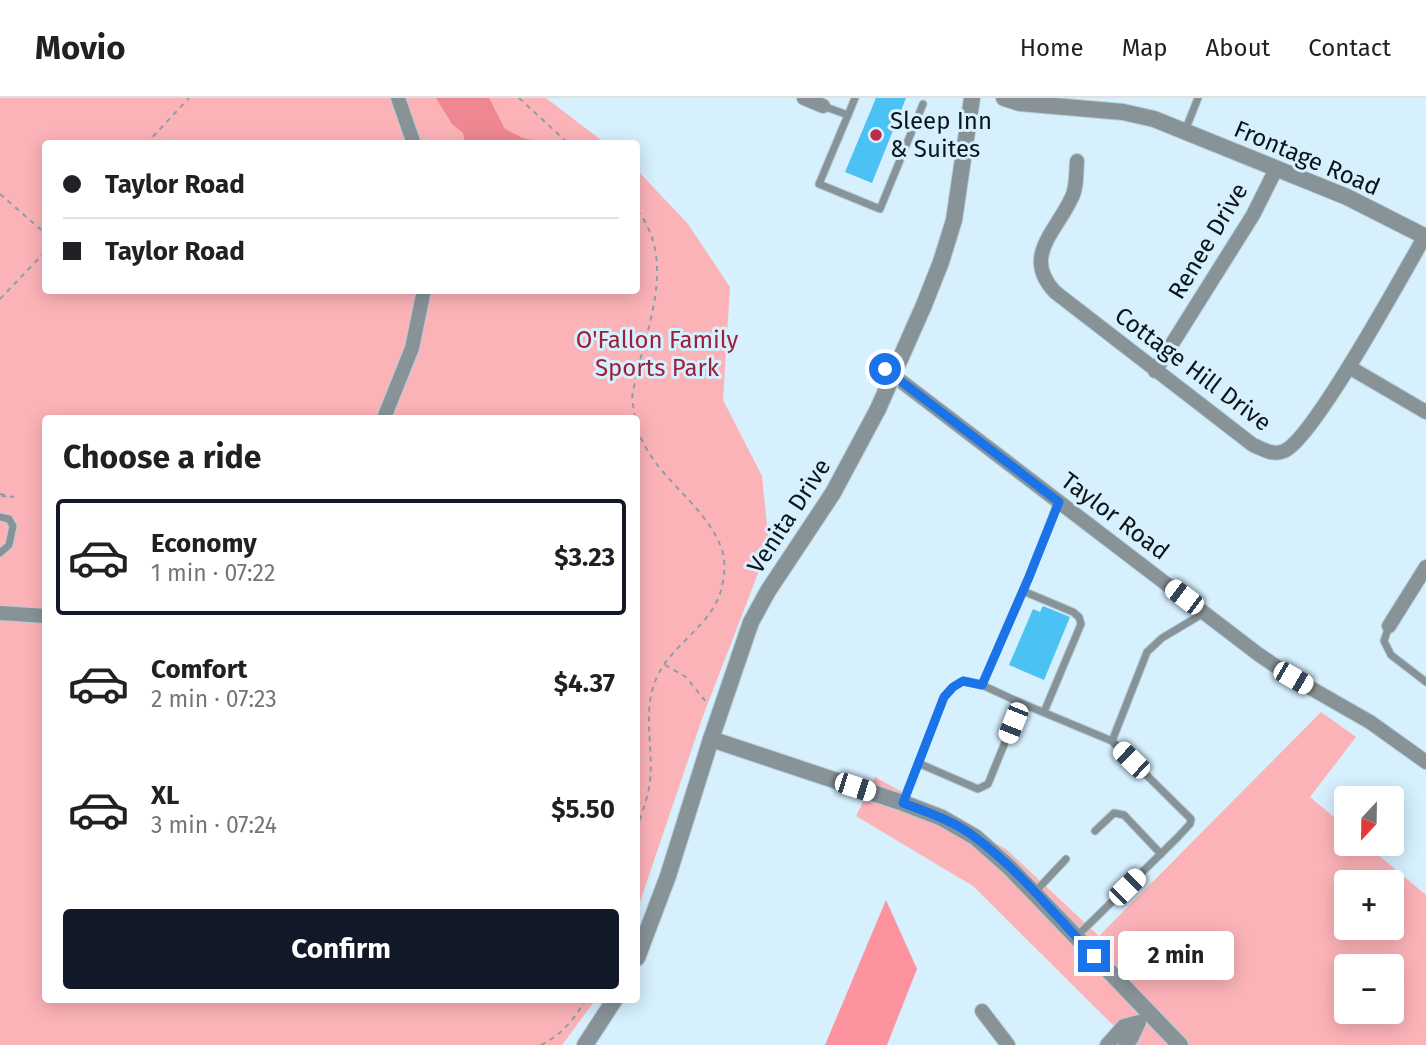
<!DOCTYPE html>
<meta charset="utf-8">
<style>
:root{--surface:#fff;--page:#f6f6f6;--text:#202124;--muted:#757577;--line:#e0e0e0;--accent:#111827}
body{margin:0;font-family:"Fira Sans",sans-serif;background:var(--page);color:var(--text);height:100vh;display:flex;flex-direction:column;font-size:26px;white-space:nowrap}
*{box-sizing:border-box;margin:0}
p{font-size:23px;color:var(--muted)}
.icon{flex:none;width:38px;height:38px;fill:none;stroke:currentColor;stroke-width:2;stroke-linecap:round;stroke-linejoin:round}
.map{position:relative;flex:1;overflow:hidden}
.sheet{position:absolute;left:42px;top:317px;width:598px;height:588px;display:flex;flex-direction:column;background:var(--surface);border-radius:7px;box-shadow:0 4px 18px #0003}
.sheet>*{flex:none}
.banner{position:absolute;left:42px;top:42px;width:598px;height:154px;border-radius:7px;box-shadow:0 4px 18px #0003;display:grid;align-content:center;height:154px;padding:0 21px;background:var(--surface)}
.needle{width:46px;rotate:202deg}
.buttons{position:absolute;left:1334px;top:688px;display:grid;gap:14px}
.buttons a{display:grid;place-items:center;width:70px;height:70px;border-radius:7px;background:var(--surface);box-shadow:0 4px 18px #0003;font-size:35px}
.end{position:absolute;width:32px;height:32px;margin:-16px;border:9px solid #1a73e8;background:#fff;box-shadow:0 0 0 4px #fff}
.from{border-radius:50%}
.bubble{position:absolute;height:49px;border-radius:7px;background:var(--surface);box-shadow:0 4px 18px #0003;font-size:23px;font-weight:700;line-height:49px;text-align:center}
.car{position:absolute;width:21px;height:42px;margin:-21px -10px;border-radius:9px;box-shadow:0 0 5px 2px #0007;background:linear-gradient(#fff 24%,#345 0 40%,#fff 0 76%,#345 0 86%,#fff 0)}
.banner b{display:flex;align-items:center;gap:24px;height:66px;font-size:26px}
.banner b+b{border-top:2px solid var(--line)}
.banner i{width:18px;height:18px;background:var(--text)}
ul{padding:0;list-style:none}
li{display:flex;align-items:center;gap:21px;height:116px;margin:0 14px 10px;padding:0 7px;border:4px solid transparent;border-radius:7px}
li div{flex:1}
li b{display:block;font-size:26px}
li em{font-style:normal;font-weight:700}
li.on{border-color:var(--accent)}
li>.icon{width:63px;height:63px;stroke-width:1.5}
h2{padding:0 21px;font-size:32px;line-height:84px}
.button{display:flex;gap:14px;margin-top:auto;padding:14px 21px}
.button a{flex:1;height:80px;border-radius:7px;background:var(--accent);color:#fff;font-size:28px;font-weight:700;line-height:80px;text-align:center}
header{display:flex;align-items:center;gap:42px;box-sizing:border-box;height:98px;padding:0 35px;background:var(--surface);border-bottom:2px solid var(--line)}
header strong{font-size:33px}
nav{display:flex;gap:38px;margin-inline-start:auto;font-size:24px}
.map>svg:first-child{display:block}
.green{fill:#fcb3b8;fill-rule:evenodd}
.forest{fill:#fc939e}
.water{fill:#ee8792}
.building{fill:#4cc1f4}
.lines{fill:none;stroke-linecap:round;stroke-linejoin:round}
.service-casing{stroke:#b6cdd9;stroke-width:9}
.minor-casing{stroke:#b6cdd9;stroke-width:16}
.tertiary-casing{stroke:#b6cdd9;stroke-width:18}
.path{stroke:#8b9fa9;stroke-width:2;stroke-dasharray:5 5;stroke-linecap:butt}
.service{stroke:#889398;stroke-width:7}
.minor{stroke:#889398;stroke-width:14}
.tertiary{stroke:#889398;stroke-width:16}
.tertiary-bridge-casing{stroke:#b6cdd9;stroke-width:18;stroke-linecap:butt}
.tertiary-bridge{stroke:#889398;stroke-width:16}
.route{stroke:#1a73e8;stroke-width:9}
.poi-dot{fill:#bc2b4b;stroke:#d6f0fe;stroke-width:2.5}
.labels{text-anchor:middle;stroke-width:6;stroke-linejoin:round;paint-order:stroke}
.poi-label{font-size:24px;fill:#0b1419;stroke:#d6f0fe;text-anchor:start}
.street-label{font-size:24px;fill:#0b1419;stroke:#d6f0fe}
.park-label{font-size:24px;fill:#9a203c;stroke:#d6f0fe}
</style>
<header>
<strong>Movio</strong>
<nav><a>Home</a><a>Map</a><a>About</a><a>Contact</a></nav>
</header>
<div class="map">
<svg width="1426" height="947" viewBox="0 0 1426 947">
<rect width="100%" height="100%" fill="#d6f0fe"/>
<g class="green">
<path d="M0 0H546L605 45 46 46V192H637V72L688 126 730 189 723 302 762 378 769 447 703 618 637 813V320H46V901H596L562 947H0Z"/>
<path d="M1321 614 1356 639 1310 699 1346 729V746H1365L1426 797V947H1133L973 788 856 718 875 679 1006 751 1099 838ZM1346 784H1391V830H1346ZM1346 868H1391V914H1346Z"/>
</g>
<path class="forest" d="M886 802 917 871 887 947H825Z"/>
<path class="water" d="M436 0H489L505 31 523 40 545 45H465L463 35 452 26Z"/>
<g class="building">
<path d="M876 0H906L872 85 845 74Z"/>
<path d="M1043 508 1070 519 1044 582 1009 567 1033 511 1040 514Z"/>
</g>
<g class="lines">
<defs>
<g id="service">
<path d="M823 8 848 17 819 86 880 111 923 6"/>
<path d="M848 17 855 0"/>
<path d="M1185 33 1198 0"/>
<path d="M0 419 9 421 13 428 9 447 0 455"/>
<path d="M1023 493 1073 514 1079 519 1081 526 1044 614"/>
<path d="M1389 528 1384 543 1391 557 1426 584"/>
<path d="M1021 605 1112 643 1191 721 1190 726 1178 739 1077 838"/>
<path d="M1112 643 1147 554 1162 540 1204 515"/>
<path d="M918 665 978 691 988 686 1021 605 982 587"/>
<path d="M903 704 944 599 953 589 963 583 982 587 1029 479 1058 404"/>
<path d="M1095 733 1114 715 1124 717 1161 756"/>
<path d="M1034 795 1066 761"/>
</g>
<g id="minor">
<path d="M398 0 414 46"/>
<path d="M804 0 823 8"/>
<path d="M1077 63C1076 75 1077 91 1071 101 1055 135 1022 159 1055 194L1253 347C1263 351 1273 358 1284 353 1313 342 1404 174 1425 138"/>
<path d="M1349 269 1426 314"/>
<path d="M885 271 1258 556 1293 580 1370 624 1426 664"/>
<path d="M1155 273 1253 117 1276 71"/>
<path d="M384 320 412 250 424 192"/>
<path d="M0 515 46 518"/>
<path d="M1389 528 1426 469"/>
<path d="M982 913 1008 947"/>
<path d="M1107 947 1124 928 1139 924 1131 941 1125 947"/>
</g>
<g id="tertiary">
<path d="M1004 0 1020 5 1123 14 1154 21 1347 99 1426 139"/>
<path d="M924 207 941 164 954 122 972 0"/>
<path d="M711 641 903 705 942 720 975 739 1009 769 1180 947"/>
<path d="M637 860 668 778 711 641 751 524 768 493 833 395 878 311"/>
<path d="M585 947 615 901"/>
</g>
</defs>
<use href="#service" class="service-casing"/>
<use href="#minor" class="minor-casing"/>
<use href="#tertiary" class="tertiary-casing"/>
<g class="path">
<path d="M519 0 569 46"/>
<path d="M146 46 189 0"/>
<path d="M0 96 46 136"/>
<path d="M0 201 46 153"/>
<path d="M635 320 632 300 635 283C647 228 677 163 637 112"/>
<path d="M637 330C654 381 706 405 722 452 725 462 725 473 723 483 717 524 679 540 660 573 640 608 654 646 650 684 648 699 642 715 637 730"/>
<path d="M0 396 13 399 0 398"/>
<path d="M665 567 686 579 707 605"/>
<path d="M541 947C561 937 575 921 586 901"/>
</g>
<use href="#service" class="service"/>
<use href="#minor" class="minor"/>
<use href="#tertiary" class="tertiary"/>
<defs>
<path id="tertiary-bridge" d="M878 311 924 207"/>
</defs>
<use href="#tertiary-bridge" class="tertiary-bridge-casing"/>
<use href="#tertiary-bridge" class="tertiary-bridge"/>
</g>
<g class="lines">
<path class="route" d="M885 271 1059 404 1029 479 982 587 963 583 953 589 944 599 903 705C927 714 954 723 976 740 1020 773 1056 818 1094 858"/>
</g>
<circle class="poi-dot" cx="876" cy="37" r="7"/>
<g class="labels">
<g class="poi-label">
<text x="890" y="31">Sleep Inn<tspan x="890" dy="28">&amp; Suites</tspan></text>
</g>
<g class="street-label">
<text transform="translate(1307 60) rotate(23)" y="8">Frontage Road</text>
<text transform="translate(1208 143) rotate(-59)" y="8">Renee Drive</text>
<text transform="translate(1193 271) rotate(37)" y="8">Cottage Hill Drive</text>
<text transform="translate(789 418) rotate(-57)" y="8">Venita Drive</text>
<text transform="translate(1115 418) rotate(37)" y="8">Taylor Road</text>
</g>
<g class="park-label">
<text x="657" y="250">O'Fallon Family<tspan x="657" dy="28">Sports Park</tspan></text>
</g>
</g>
</svg>
<div class="buttons">
<a><svg class="needle" viewBox="-14 -14 28 28"><path d="M0-13l5 13h-10z" fill="#e53935"/><path d="M0 13l5-13h-10z" fill="#757577"/></svg></a>
<a>+</a>
<a>−</a>
</div>
<i class="end from" style="left:885px;top:271px"></i>
<i class="end" style="left:1094px;top:858px"></i>
<div class="bubble" style="left:1118px;top:833px;width:116px">2 min</div>
<i class="car" style="left:1184px;top:499px;rotate:307deg"></i>
<i class="car" style="left:1293px;top:580px;rotate:120deg"></i>
<i class="car" style="left:1013px;top:625px;rotate:202deg"></i>
<i class="car" style="left:1131px;top:662px;rotate:314deg"></i>
<i class="car" style="left:855px;top:689px;rotate:108deg"></i>
<i class="car" style="left:1127px;top:789px;rotate:45deg"></i>
<div class="banner">
<b><i class="from"></i>Taylor Road</b>
<b><i></i>Taylor Road</b>
</div>
<section class="sheet">
<h2>Choose a ride</h2>
<ul>
<li class="on"><svg class="icon" aria-label="car" viewBox="0 0 24 24"><path d="M5 17H2v-5l4-1 3-4h7l3 4 3 1v5h-3M9 17h6M6 11h13"/><circle cx="7" cy="17" r="2"/><circle cx="17" cy="17" r="2"/></svg><div><b>Economy</b><p>1 min · 07:22</p></div><em>$3.23</em></li>
<li><svg class="icon" aria-label="car" viewBox="0 0 24 24"><path d="M5 17H2v-5l4-1 3-4h7l3 4 3 1v5h-3M9 17h6M6 11h13"/><circle cx="7" cy="17" r="2"/><circle cx="17" cy="17" r="2"/></svg><div><b>Comfort</b><p>2 min · 07:23</p></div><em>$4.37</em></li>
<li><svg class="icon" aria-label="car" viewBox="0 0 24 24"><path d="M5 17H2v-5l4-1 3-4h7l3 4 3 1v5h-3M9 17h6M6 11h13"/><circle cx="7" cy="17" r="2"/><circle cx="17" cy="17" r="2"/></svg><div><b>XL</b><p>3 min · 07:24</p></div><em>$5.50</em></li>
</ul>
<div class="button"><a>Confirm</a></div>
</section>
</div>
